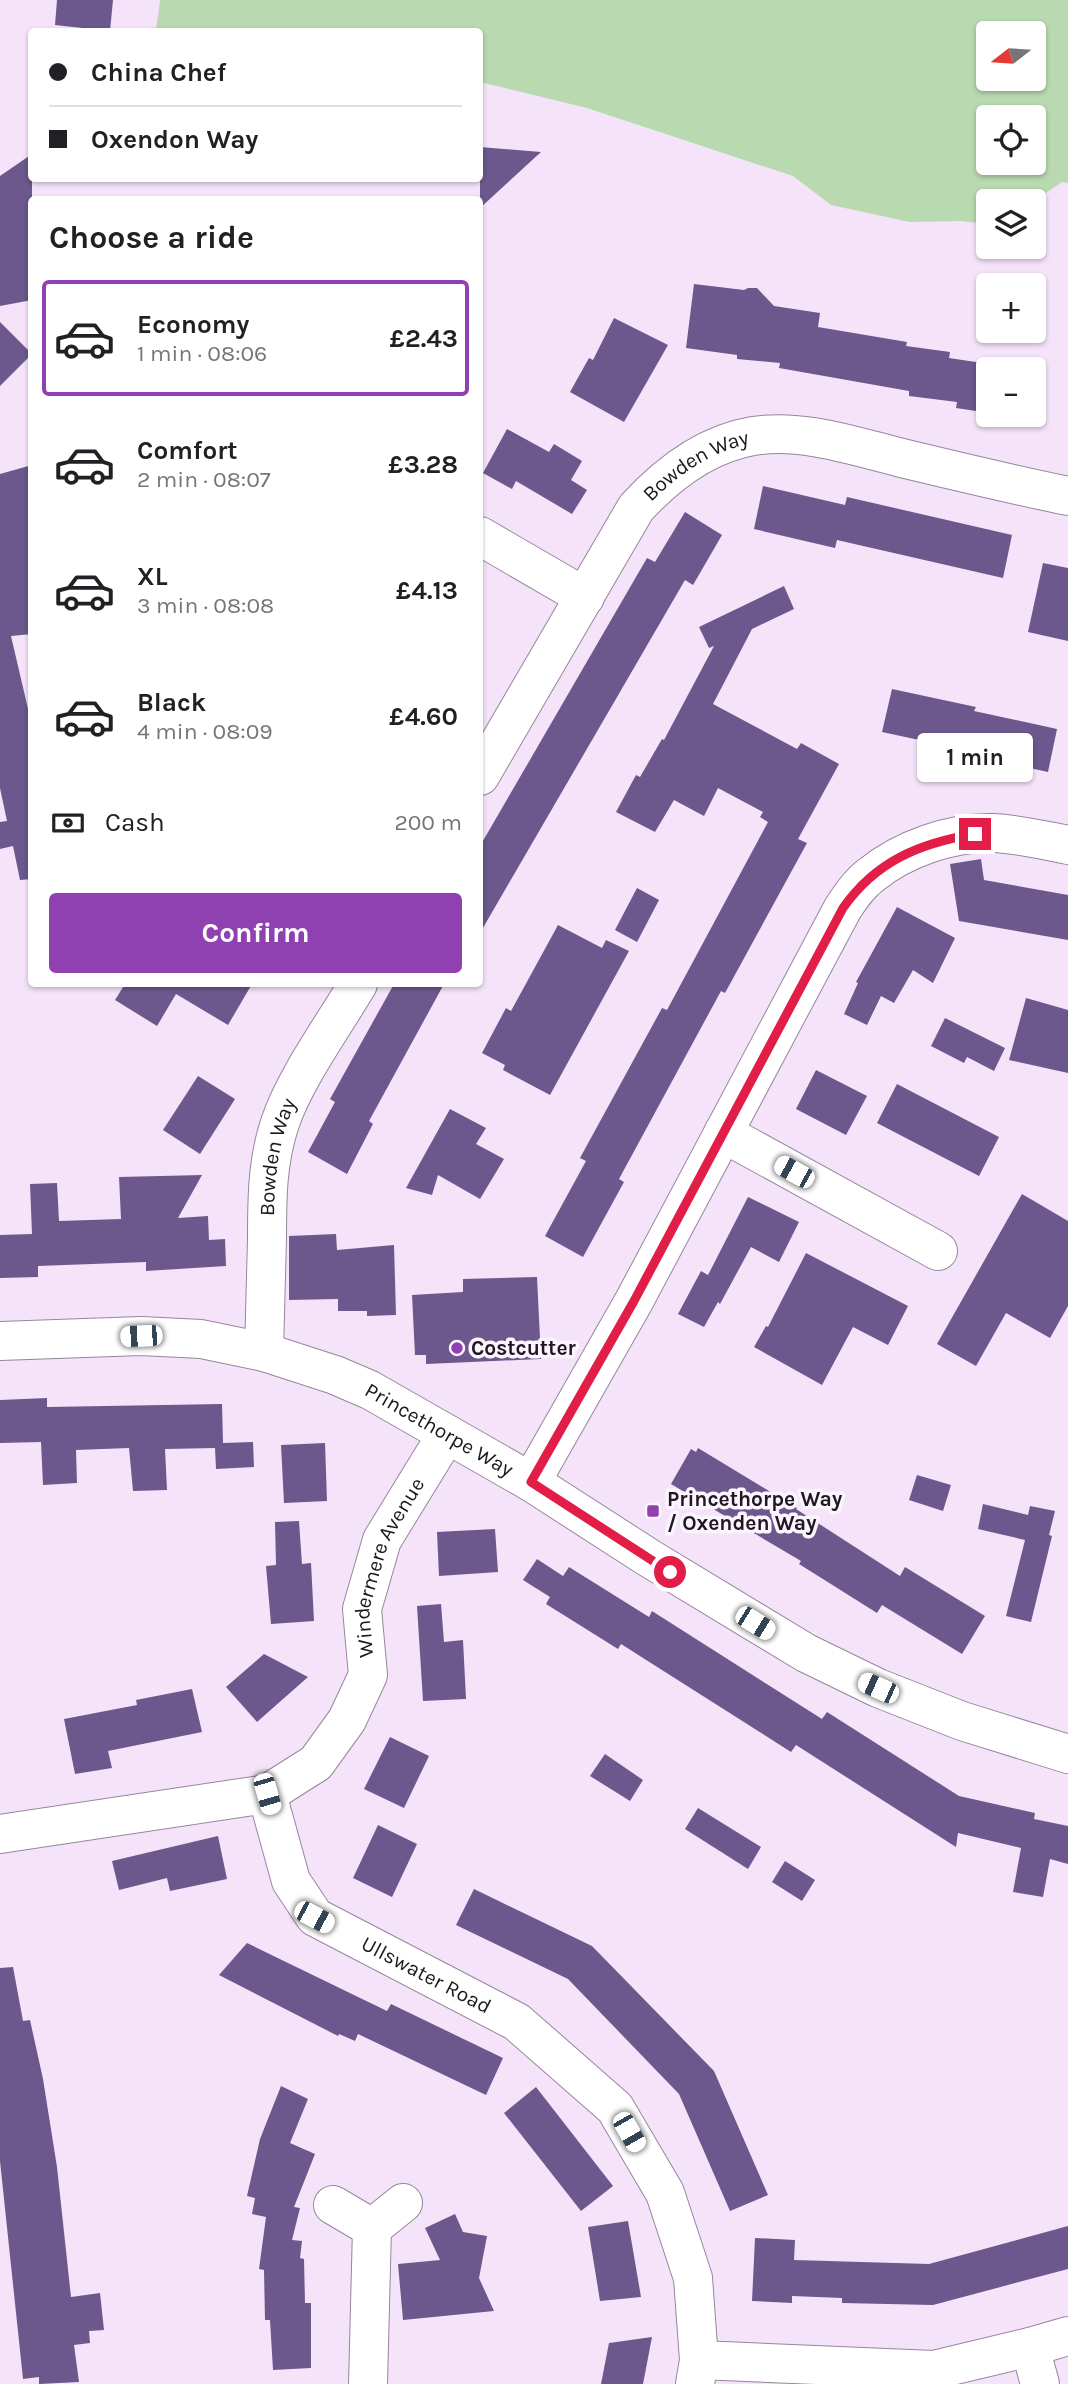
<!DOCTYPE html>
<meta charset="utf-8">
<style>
:root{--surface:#fff;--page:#f2f2f2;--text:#202124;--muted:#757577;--line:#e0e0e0;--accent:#8f41b1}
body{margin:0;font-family:Karla,sans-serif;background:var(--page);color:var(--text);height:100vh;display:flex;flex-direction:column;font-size:26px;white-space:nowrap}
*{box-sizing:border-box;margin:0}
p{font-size:23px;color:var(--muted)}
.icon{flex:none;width:38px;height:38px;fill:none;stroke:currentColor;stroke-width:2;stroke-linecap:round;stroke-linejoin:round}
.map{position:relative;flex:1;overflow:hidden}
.details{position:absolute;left:28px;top:196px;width:455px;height:791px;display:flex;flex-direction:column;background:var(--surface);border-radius:7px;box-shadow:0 2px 5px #0004}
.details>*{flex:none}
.banner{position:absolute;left:28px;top:28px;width:455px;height:154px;border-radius:7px;box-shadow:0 2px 5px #0004;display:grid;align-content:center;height:154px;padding:0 21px;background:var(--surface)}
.needle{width:46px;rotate:253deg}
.controls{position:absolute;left:976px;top:21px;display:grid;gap:14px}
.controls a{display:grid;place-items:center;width:70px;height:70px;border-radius:7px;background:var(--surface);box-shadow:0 2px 5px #0004;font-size:35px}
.end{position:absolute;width:32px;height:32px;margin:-16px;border:9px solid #e11d48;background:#fff;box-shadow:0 0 0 4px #fff}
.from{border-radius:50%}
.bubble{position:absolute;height:49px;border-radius:7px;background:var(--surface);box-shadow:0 2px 5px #0004;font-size:23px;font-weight:700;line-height:49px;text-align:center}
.car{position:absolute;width:21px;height:42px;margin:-21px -10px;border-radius:9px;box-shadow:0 0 5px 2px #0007;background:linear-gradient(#fff 24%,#345 0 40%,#fff 0 76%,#345 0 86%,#fff 0)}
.banner b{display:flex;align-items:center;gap:24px;height:66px;font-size:26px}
.banner b+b{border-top:2px solid var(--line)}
.banner i{width:18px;height:18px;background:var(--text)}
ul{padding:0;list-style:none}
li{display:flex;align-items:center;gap:21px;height:116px;margin:0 14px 10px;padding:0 7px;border:4px solid transparent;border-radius:7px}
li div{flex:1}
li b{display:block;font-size:26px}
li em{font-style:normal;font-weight:700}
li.selected{border-color:var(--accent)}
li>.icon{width:63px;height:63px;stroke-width:1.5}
h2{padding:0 21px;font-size:32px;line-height:84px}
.pay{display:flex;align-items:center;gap:18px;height:77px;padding:0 21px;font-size:26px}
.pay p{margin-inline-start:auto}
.action{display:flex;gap:14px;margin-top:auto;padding:14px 21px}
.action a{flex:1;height:80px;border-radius:7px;background:var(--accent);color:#fff;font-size:28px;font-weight:700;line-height:80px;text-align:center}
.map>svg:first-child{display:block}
.green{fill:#b9d9b1;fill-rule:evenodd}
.building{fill:#6c588c}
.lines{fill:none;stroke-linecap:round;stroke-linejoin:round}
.minor-casing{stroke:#96869b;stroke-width:40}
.minor{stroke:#fff;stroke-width:38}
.route{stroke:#e11d48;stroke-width:9}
.poi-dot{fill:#8f41b1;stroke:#fcf4fe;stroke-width:2.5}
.labels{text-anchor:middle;stroke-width:7;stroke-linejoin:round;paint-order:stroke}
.street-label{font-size:21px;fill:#1e1820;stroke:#fcf4fe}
.poi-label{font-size:21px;font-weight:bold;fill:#1e1820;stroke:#fcf4fe;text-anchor:start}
</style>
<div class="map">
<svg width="1068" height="2384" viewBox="0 0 1068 2384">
<rect width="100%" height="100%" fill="#f5e3fa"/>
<path class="green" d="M160 0H1068V183L1062 182 1034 201H989V223L986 224 962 221 910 222 831 205 793 176 587 108 480 82V32L156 31ZM989 33H1034V79H989ZM989 117H1034V163H989Z"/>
<g class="building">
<path d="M57 0H113L110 31 55 25Z"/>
<path d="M480 147 541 152 480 208Z"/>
<path d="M32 154V300L0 306V176Z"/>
<path d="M694 284 744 290 748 288H757L774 306 820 313 818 327 907 342 906 346 950 352 949 358 996 365V368L1001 369H989V413L956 408 957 402 909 396V391L779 368 780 363 737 359V355L686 348Z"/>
<path d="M614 318 668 345 624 422 570 392 589 358 593 360Z"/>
<path d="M0 322 32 354 0 386Z"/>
<path d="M1034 374 1041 375 1034 423 1000 418 1001 415H1034Z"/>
<path d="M507 429 549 452 554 444 582 461 571 480 587 490 572 514 516 481 512 489 483 473Z"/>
<path d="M32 465V634L11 636 32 726V879L20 880 13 846 0 849V822L7 821 0 788V474Z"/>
<path d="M763 486 845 505 847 497 1012 535 1003 578 837 540 835 548 754 529Z"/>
<path d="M685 512 722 535 693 585 685 580 480 933V846L647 558 655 562Z"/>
<path d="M1043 563 1068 568V641L1028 632Z"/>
<path d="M784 586 794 609 752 629 713 704 797 749 801 743 839 764 798 839 807 843 725 993 721 991 619 1179 624 1182 583 1257 545 1236 586 1161 580 1158 662 1008 667 1010 768 822 760 817 763 812 718 788 704 816 674 800 655 832 616 812 636 775 640 777 662 739 664 740 714 646 709 648 699 627Z"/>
<path d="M892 689 976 707 974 711 1057 729 1048 772 966 754V750L882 732Z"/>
<path d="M981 859 984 880 1068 895V940L959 921 950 864Z"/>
<path d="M637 888 659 900 637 942 615 930Z"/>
<path d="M897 907 955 938 933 983 913 970 894 1003 881 996 867 1025 844 1014 858 983 856 982Z"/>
<path d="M558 925 602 948 606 940 629 951 550 1095 503 1070 505 1065 482 1053 506 1008 511 1011Z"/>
<path d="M125 984H252L228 1025 176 994 157 1026 115 1000Z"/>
<path d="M394 984H444L369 1121 373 1124 347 1174 308 1152 335 1102 330 1099Z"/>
<path d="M1026 998 1068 1010V1073L1009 1060Z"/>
<path d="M945 1018 1005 1048 994 1071 967 1057 964 1063 931 1046Z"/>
<path d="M816 1070 867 1096 846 1135 796 1109Z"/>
<path d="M198 1076 235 1099 200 1154 163 1130Z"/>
<path d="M897 1084 999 1137 979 1176 877 1123Z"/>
<path d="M450 1109 486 1128 476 1144 504 1159 480 1199 438 1175 432 1195 406 1188Z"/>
<path d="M202 1175 178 1218 208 1216 209 1240 225 1239 226 1266 146 1271V1262L38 1266V1277L0 1278V1235L32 1234 30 1184 57 1183 59 1221 121 1219 119 1177Z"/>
<path d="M1022 1194 1068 1221V1306L1050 1338 1006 1313 976 1366 937 1344Z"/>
<path d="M748 1197 799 1222 779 1262 751 1247 720 1304 718 1302 704 1327 678 1314 701 1271 708 1275Z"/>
<path d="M336 1234 337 1250 394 1245 396 1315 367 1316V1311H338V1299L289 1300V1236Z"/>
<path d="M806 1253 908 1306 888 1345 853 1327 822 1385 754 1347 766 1326 768 1327Z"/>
<path d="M537 1277 541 1359 426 1364V1355H415L412 1295 463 1292V1279Z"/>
<path d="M47 1398V1407L222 1404 223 1443 253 1442 254 1467 216 1469 215 1448 165 1449 167 1490 133 1491 129 1448 76 1450 77 1483 43 1485 41 1442 0 1443V1400Z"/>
<path d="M325 1443 327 1501 284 1503 281 1445Z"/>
<path d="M698 1448 797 1508 796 1509 900 1576 905 1567 985 1616 962 1654 882 1605 877 1613 799 1564 801 1561 671 1484 691 1449 696 1452Z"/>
<path d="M917 1475 951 1485 943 1511 909 1500Z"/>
<path d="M983 1504 1028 1515 1030 1506 1055 1511 1049 1535 1052 1536 1031 1622 1006 1616 1025 1540 978 1529Z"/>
<path d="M299 1521 302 1564 311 1563 314 1621 271 1624 266 1566 276 1565 275 1522Z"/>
<path d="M495 1529 498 1572 439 1576 437 1532Z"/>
<path d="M537 1559 563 1576 569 1567 649 1617 652 1611 822 1719 827 1712 959 1796 1035 1813 1034 1819 1068 1826V1864L1050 1859 1043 1897 1013 1892 1021 1848 958 1833 956 1847 796 1745 791 1752 621 1644 618 1649 546 1604 550 1597 523 1580Z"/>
<path d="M441 1604 444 1642 463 1640 466 1699 423 1701 417 1606Z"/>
<path d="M264 1654 308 1677 257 1722 226 1687Z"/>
<path d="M192 1689 202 1732 108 1751 112 1768 75 1774 64 1719 137 1705 136 1700Z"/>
<path d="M390 1737 429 1756 404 1808 364 1789Z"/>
<path d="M605 1754 643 1780 630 1801 590 1776Z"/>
<path d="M698 1808 761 1847 748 1869 685 1829Z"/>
<path d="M378 1825 417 1844 392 1897 353 1878Z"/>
<path d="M218 1836 227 1879 170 1891 167 1878 119 1890 112 1861Z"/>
<path d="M785 1861 815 1880 802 1901 772 1882Z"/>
<path d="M474 1889 592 1946 714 2071 768 2195 730 2211 679 2094 568 1979 456 1925Z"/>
<path d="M247 1943 387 2011 391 2004 503 2058 486 2095 358 2034 355 2041 339 2034 338 2036 219 1975Z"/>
<path d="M13 1967 23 2021 30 2020 43 2079 57 2167 71 2297 100 2293 104 2330 89 2331 90 2343 74 2345 79 2382 39 2384V2377L23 2379 0 2161V1968Z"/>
<path d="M281 2086 308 2099 290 2143 315 2154 294 2207 300 2208 292 2240 302 2241 300 2258 304 2259 305 2303H311V2368L273 2370 270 2320H265L264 2270 259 2269 266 2217 252 2214 255 2198 247 2196 260 2139Z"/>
<path d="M536 2087 613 2186 581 2211 504 2113Z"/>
<path d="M455 2214 463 2232 487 2236 479 2278 494 2311 403 2320 398 2264 440 2260 425 2228Z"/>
<path d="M628 2221 641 2297 600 2301 588 2227Z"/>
<path d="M1068 2226V2269L933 2305 842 2303V2298L792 2296V2303L752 2301 755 2238 795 2240 794 2260 929 2264Z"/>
<path d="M652 2337 643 2384H601L609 2343Z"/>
</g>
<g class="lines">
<defs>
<g id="minor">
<path d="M480 536 585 597"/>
<path id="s1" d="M480 776 636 508C668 473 706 444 753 436 804 428 857 447 906 459 960 472 1014 485 1068 496"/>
<path d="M723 1133 938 1251"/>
<path id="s2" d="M0 1341 141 1336 201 1339 264 1352 335 1375 370 1390 531 1482 649 1558 806 1653 878 1688 962 1721 1068 1754"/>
<path id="s3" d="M264 1352C265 1314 266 1277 267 1239 267 1200 267 1161 280 1123 295 1078 334 1025 358 984"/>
<path d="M531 1482 634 1301 843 908C851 896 859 884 871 875 903 849 951 832 993 833 1018 834 1043 840 1068 845"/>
<path id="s4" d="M267 1794 291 1881 315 1917 517 2022 615 2108 665 2193 693 2278 699 2360 695 2384"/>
<path id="s5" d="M0 1834 267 1794 316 1763 347 1720 368 1675 362 1609 382 1540 447 1434"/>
<path d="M333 2205 372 2228 403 2203"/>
<path d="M1030 2347 1040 2384"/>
<path d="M699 2360 934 2370 1030 2347 1068 2336"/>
<path d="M368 2384 372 2228"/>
</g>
</defs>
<use href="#minor" class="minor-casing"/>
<use href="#minor" class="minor"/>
</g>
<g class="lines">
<path class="route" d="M670 1572 531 1482 634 1301 843 908C876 861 920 843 975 834"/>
</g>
<g class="poi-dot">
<circle cx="457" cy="1348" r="7"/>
<rect x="646" y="1504" width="14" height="14" rx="3.5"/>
</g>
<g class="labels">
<g class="street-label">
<text dy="7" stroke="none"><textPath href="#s1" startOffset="385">Bowden Way</textPath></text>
<text dy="7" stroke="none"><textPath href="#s3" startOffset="196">Bowden Way</textPath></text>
<text dy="7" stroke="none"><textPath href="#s2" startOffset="458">Princethorpe Way</textPath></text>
<text dy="7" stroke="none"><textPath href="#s5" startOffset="544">Windermere Avenue</textPath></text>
<text dy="7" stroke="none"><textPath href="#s4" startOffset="259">Ullswater Road</textPath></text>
</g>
<g class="poi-label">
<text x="471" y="1355">Costcutter</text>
<text x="667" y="1506">Princethorpe Way<tspan x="667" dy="24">/ Oxenden Way</tspan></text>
</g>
</g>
</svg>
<div class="controls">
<a><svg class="needle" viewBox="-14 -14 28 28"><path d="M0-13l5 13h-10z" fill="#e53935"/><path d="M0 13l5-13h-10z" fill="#757577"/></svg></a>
<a><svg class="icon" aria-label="locate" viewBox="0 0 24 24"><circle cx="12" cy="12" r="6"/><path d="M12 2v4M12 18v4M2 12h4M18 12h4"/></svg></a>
<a><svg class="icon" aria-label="layers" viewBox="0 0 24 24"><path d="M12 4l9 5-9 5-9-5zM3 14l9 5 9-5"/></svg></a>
<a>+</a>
<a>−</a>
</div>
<i class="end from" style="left:670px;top:1572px"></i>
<i class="end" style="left:975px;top:834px"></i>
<div class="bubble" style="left:917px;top:733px;width:116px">1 min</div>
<i class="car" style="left:794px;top:1172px;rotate:299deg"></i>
<i class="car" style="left:141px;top:1336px;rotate:268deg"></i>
<i class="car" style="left:755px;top:1623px;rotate:122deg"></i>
<i class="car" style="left:878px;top:1688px;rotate:294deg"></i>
<i class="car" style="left:267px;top:1794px;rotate:164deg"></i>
<i class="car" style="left:314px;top:1917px;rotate:118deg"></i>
<i class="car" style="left:629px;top:2132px;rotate:150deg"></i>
<div class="banner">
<b><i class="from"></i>China Chef</b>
<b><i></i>Oxendon Way</b>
</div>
<section class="details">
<h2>Choose a ride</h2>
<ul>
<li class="selected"><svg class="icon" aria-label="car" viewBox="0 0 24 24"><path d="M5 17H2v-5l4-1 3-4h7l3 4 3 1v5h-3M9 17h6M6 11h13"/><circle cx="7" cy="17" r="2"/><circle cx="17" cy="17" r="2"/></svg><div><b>Economy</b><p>1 min · 08:06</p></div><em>£2.43</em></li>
<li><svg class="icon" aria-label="car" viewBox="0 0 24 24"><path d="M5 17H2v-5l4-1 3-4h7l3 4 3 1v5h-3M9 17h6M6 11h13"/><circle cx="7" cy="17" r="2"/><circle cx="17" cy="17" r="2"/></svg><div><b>Comfort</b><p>2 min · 08:07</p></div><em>£3.28</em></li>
<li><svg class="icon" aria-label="car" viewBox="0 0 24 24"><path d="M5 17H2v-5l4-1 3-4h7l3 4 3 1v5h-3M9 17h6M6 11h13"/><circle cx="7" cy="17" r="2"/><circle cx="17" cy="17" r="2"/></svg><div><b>XL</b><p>3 min · 08:08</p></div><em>£4.13</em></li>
<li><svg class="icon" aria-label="car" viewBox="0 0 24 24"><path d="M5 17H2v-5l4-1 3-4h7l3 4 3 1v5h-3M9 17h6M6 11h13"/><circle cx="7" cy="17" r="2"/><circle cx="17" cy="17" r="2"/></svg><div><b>Black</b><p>4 min · 08:09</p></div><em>£4.60</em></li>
</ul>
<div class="pay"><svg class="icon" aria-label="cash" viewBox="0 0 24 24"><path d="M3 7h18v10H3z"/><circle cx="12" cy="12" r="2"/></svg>Cash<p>200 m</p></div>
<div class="action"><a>Confirm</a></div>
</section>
</div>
